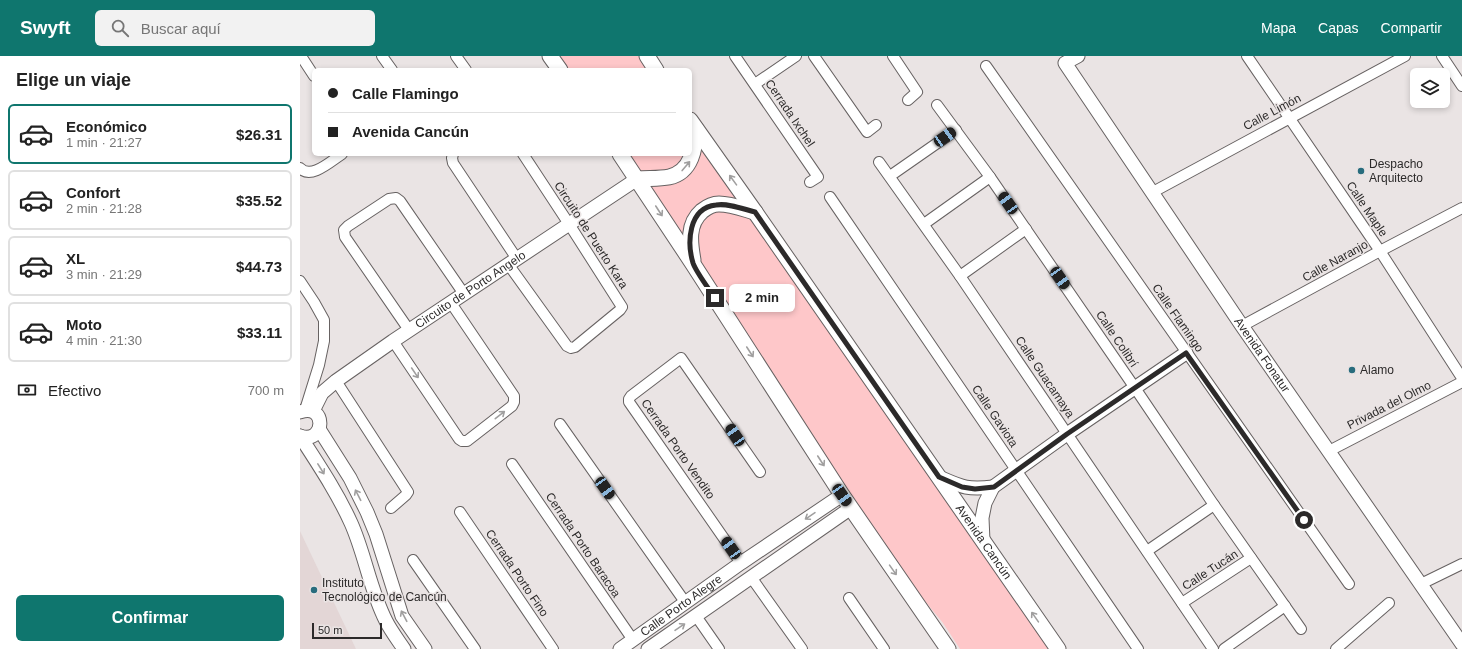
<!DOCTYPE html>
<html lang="es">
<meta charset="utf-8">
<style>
:root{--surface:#fff;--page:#f2f2f2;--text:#222;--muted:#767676;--line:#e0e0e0;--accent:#0f766e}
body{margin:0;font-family:Helvetica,sans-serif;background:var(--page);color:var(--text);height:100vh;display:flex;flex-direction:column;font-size:15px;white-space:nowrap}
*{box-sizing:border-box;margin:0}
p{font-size:13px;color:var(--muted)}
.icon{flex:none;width:22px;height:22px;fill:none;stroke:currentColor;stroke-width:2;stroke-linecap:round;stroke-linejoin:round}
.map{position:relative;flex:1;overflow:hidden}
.drawer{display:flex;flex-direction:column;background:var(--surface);width:300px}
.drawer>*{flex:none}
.banner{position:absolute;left:12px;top:12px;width:380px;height:88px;border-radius:6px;box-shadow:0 2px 6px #0003;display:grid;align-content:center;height:88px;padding:0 16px;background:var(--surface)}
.buttons{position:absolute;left:1110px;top:12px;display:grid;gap:8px}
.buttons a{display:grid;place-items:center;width:40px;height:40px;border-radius:6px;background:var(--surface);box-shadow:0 2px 6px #0003;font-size:20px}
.scale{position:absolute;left:12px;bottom:10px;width:70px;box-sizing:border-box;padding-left:4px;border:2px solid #2c2a2a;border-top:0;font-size:11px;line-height:14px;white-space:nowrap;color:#2c2a2a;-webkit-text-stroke:3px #eae4e4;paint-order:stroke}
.end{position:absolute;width:18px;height:18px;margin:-9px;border:5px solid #2c2a2a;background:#fff;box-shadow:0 0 0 2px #fff}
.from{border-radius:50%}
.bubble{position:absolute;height:28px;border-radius:6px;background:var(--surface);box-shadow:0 2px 6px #0003;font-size:13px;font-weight:700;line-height:28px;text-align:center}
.car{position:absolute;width:12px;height:24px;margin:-12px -6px;border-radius:5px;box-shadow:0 0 3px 1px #0007;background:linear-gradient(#222 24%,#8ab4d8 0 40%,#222 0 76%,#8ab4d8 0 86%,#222 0)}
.banner b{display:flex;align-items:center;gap:14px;height:38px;font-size:15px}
.banner b+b{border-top:1px solid var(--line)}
.banner i{width:10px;height:10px;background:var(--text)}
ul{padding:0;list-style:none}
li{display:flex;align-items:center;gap:12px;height:60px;margin:0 8px 6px;padding:0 8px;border:2px solid var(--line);border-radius:6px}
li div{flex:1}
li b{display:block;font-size:15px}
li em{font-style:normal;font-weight:700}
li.current{border-color:var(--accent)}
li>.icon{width:36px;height:36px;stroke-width:1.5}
h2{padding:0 16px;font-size:18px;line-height:48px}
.pay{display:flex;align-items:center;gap:10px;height:44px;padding:0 16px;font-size:15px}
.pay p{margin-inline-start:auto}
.primary-button{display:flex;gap:8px;margin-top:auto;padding:8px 16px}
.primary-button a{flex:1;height:46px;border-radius:6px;background:var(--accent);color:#fff;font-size:16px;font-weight:700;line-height:46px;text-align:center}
header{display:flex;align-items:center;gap:24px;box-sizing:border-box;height:56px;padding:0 20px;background:var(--accent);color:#fff}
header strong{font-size:19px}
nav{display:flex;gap:22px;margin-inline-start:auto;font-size:14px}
.search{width:280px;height:36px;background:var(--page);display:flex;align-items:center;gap:10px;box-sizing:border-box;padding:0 14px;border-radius:6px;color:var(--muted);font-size:15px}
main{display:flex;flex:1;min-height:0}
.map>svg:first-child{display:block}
.built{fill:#e3d6d6}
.green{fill:#fec7c9}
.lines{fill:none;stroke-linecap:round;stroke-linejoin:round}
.street-casing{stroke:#676262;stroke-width:12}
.secondary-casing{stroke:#676262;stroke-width:15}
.primary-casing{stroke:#676262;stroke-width:17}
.street{stroke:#fff;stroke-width:10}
.secondary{stroke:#fff;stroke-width:13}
.primary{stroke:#fff;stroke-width:15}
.oneway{stroke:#a09f9f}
.route{stroke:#2c2a2a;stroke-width:5}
.poi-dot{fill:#286c7d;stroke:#eae4e4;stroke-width:1.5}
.labels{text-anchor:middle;stroke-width:3;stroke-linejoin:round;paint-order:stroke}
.street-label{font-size:12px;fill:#2c2a2a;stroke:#eae4e4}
.poi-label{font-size:12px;fill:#2c2a2a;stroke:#eae4e4;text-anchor:start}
</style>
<header>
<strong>Swyft</strong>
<div class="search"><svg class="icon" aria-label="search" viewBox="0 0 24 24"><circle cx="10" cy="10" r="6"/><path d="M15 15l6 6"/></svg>Buscar aquí</div>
<nav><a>Mapa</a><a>Capas</a><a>Compartir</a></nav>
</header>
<main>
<section class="drawer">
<h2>Elige un viaje</h2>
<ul>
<li class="current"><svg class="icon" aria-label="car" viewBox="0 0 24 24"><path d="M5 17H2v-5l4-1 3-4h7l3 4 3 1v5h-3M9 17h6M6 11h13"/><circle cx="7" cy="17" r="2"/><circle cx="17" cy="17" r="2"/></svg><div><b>Económico</b><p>1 min · 21:27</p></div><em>$26.31</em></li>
<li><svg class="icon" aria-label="car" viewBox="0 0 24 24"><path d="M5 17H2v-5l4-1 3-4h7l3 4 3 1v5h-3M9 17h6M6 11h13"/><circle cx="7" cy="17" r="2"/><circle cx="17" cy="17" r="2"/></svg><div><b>Confort</b><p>2 min · 21:28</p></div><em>$35.52</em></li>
<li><svg class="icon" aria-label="car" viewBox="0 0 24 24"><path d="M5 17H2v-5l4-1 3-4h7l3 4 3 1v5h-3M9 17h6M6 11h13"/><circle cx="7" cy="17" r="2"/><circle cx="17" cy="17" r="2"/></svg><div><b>XL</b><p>3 min · 21:29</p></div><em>$44.73</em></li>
<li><svg class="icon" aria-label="car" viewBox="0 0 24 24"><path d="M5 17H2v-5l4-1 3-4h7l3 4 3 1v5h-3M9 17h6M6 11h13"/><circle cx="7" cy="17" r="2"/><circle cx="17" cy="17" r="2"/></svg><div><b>Moto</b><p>4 min · 21:30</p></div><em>$33.11</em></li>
</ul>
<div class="pay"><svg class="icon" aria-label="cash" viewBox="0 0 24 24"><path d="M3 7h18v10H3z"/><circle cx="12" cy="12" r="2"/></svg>Efectivo<p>700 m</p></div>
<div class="primary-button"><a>Confirmar</a></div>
</section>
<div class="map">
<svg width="1162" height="593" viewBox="0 0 1162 593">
<rect width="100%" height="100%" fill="#eae4e4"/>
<path class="built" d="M0 475 56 593H0Z"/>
<g class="green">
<path d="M250 0H347L356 14H260Z"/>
<path d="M390 64 751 593H660L643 567 563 470 320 98H390Z"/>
</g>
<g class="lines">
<defs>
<g id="street">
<path d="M1 0 14 20"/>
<path d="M82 0 92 14"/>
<path d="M156 0 166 14"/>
<path d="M435 0 518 121 510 126"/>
<path d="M514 0 567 76 576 69"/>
<path d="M593 0 617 36 608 44"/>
<path d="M947 0 1080 195 1162 322"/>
<path d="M1142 0 1162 30"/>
<path d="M686 10 1049 528"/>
<path d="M455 28 496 0"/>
<path d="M637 49 690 121 835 332 914 449 1001 573"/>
<path d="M153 98 152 102 153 107 217 203"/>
<path d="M579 106 660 220 913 593"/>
<path d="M0 112C11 124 31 105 42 98"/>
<path d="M590 120 656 74"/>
<path d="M853 136 1105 0"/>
<path d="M530 141 838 593"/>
<path d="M624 168 690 121"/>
<path d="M208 208 267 290 271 292 275 291 320 254 322 251 269 168 223 98"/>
<path d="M660 220 726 173"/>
<path d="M0 225 14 246 24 264V285L19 309 5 354"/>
<path d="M942 270 1080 195 1162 152"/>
<path d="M109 274 45 181 44 174 48 170 89 143 96 142 100 145 164 238"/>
<path d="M93 285 159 383 162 385H167L212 350 214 346V340L151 247"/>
<path d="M36 325 108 436 106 439 91 452"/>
<path d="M260 368 385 546"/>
<path d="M1029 395 1162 326"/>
<path d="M212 408 333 584"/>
<path d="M160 456 253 593"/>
<path d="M847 495 914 449"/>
<path d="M113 504 175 593"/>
<path d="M441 507 329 346V343L331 340 381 302 460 416"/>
<path d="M451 521 502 593"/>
<path d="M1121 528 1162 508"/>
<path d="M549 542 584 593"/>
<path d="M882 547 951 502"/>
<path d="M396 560 419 593"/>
<path d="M924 593 985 550"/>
<path d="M1036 593 1089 547"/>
</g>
<g id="secondary">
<path id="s1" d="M778 0 765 7 942 270 1162 588"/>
<path id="s2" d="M13 355 22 337 36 325 93 285 337 123"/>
<path d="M0 356C27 346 26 389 0 380"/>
<path d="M19 373 50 422 67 456 76 478 102 560 125 593"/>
<path d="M0 380C18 408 37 436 51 467 65 498 70 534 86 565 91 575 98 584 104 593"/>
<path d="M639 421C662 431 667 434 693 431"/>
<path d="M683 485 682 462 685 447 693 431 767 378 886 297"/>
<path id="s3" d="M320 593 441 507 542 439"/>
<path d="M348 593 551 452"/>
</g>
<g id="primary">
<path d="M250 0 260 14"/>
<path d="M347 0 356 14"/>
<path id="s4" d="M390 64 455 156 758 593"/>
<path d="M320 98 393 208 542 439 648 593"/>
<path d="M337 123C348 122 359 123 369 121 392 116 395 92 396 73"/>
<path d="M393 204C390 187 387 168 402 155 407 151 413 148 419 148 431 148 444 153 455 156"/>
</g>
</defs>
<use href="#street" class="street-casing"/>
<use href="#secondary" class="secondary-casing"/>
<use href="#primary" class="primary-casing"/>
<use href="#street" class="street"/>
<use href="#secondary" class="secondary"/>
<use href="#primary" class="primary"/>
</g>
<defs><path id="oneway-shaft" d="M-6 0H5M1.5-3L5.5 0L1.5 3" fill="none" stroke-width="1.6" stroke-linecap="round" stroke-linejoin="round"/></defs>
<g class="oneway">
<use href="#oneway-shaft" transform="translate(386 110) rotate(-50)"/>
<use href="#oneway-shaft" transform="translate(433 124) rotate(-126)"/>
<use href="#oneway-shaft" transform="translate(359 155) rotate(57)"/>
<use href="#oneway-shaft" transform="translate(450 296) rotate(57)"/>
<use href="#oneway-shaft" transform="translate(115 317) rotate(56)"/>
<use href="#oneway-shaft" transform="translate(200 359) rotate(-38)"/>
<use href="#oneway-shaft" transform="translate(521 405) rotate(57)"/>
<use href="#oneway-shaft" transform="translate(21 413) rotate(58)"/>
<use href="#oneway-shaft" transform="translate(58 439) rotate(-117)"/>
<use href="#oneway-shaft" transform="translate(510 460) rotate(146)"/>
<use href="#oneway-shaft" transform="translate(593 514) rotate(55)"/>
<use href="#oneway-shaft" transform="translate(104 560) rotate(-118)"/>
<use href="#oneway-shaft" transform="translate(735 561) rotate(-125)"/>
<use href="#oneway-shaft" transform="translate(380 571) rotate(-34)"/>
</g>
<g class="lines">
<path class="route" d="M415 242C409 233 396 216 393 207 387 187 388 152 416 149 429 147 443 153 455 156L639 421 662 431 675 433 694 431 767 378 886 297 1004 464"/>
</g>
<g class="poi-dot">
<circle cx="1061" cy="115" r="4"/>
<circle cx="1052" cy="314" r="4"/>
<circle cx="14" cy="534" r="4"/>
</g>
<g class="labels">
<g class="street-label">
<text transform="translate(972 56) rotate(-28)" y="4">Calle Limón</text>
<text transform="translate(490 57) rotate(56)" y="4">Cerrada Ixchel</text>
<text transform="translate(1067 153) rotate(56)" y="4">Calle Maple</text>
<text transform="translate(291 179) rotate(57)" y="4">Circuito de Puerto Kara</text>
<text transform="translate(1035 205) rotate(-29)" y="4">Calle Naranjo</text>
<text dy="4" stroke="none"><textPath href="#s2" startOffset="201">Circuito de Porto Angelo</textPath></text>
<text transform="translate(878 262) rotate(55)" y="4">Calle Flamingo</text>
<text transform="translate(817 283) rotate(56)" y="4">Calle Colibrí</text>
<text dy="4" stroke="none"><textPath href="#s1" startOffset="367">Avenida Fonatur</textPath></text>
<text transform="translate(745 321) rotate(56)" y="4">Calle Guacamaya</text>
<text transform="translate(1089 349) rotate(-27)" y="4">Privada del Olmo</text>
<text transform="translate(695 360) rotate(56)" y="4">Calle Gaviota</text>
<text transform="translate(378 393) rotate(55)" y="4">Cerrada Porto Vendito</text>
<text dy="4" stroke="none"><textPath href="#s4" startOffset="514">Avenida Cancún</textPath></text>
<text transform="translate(283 489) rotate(56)" y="4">Cerrada Porto Baracoa</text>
<text transform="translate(910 514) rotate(-33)" y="4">Calle Tucán</text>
<text transform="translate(217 517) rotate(56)" y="4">Cerrada Porto Fino</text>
<text dy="4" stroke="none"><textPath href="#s3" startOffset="75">Calle Porto Alegre</textPath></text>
</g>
<g class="poi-label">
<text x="1069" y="112">Despacho<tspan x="1069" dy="14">Arquitecto</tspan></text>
<text x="1060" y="318">Alamo</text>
<text x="22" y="531">Instituto<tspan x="22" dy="14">Tecnológico de Cancún</tspan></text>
</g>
</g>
</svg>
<div class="buttons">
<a><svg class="icon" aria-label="layers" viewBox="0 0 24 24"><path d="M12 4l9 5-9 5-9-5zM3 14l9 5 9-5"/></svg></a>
</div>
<div class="scale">50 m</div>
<i class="end from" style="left:1004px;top:464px"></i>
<i class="end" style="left:415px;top:242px"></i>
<div class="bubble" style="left:429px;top:228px;width:66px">2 min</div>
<i class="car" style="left:645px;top:81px;rotate:55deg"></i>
<i class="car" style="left:708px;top:147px;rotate:325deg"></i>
<i class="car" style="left:760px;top:222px;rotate:145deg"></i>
<i class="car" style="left:435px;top:379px;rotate:326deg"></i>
<i class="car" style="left:305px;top:432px;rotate:145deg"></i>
<i class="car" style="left:542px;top:439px;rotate:145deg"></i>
<i class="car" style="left:431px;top:492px;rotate:325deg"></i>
<div class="banner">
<b><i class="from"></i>Calle Flamingo</b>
<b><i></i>Avenida Cancún</b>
</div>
</div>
</main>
